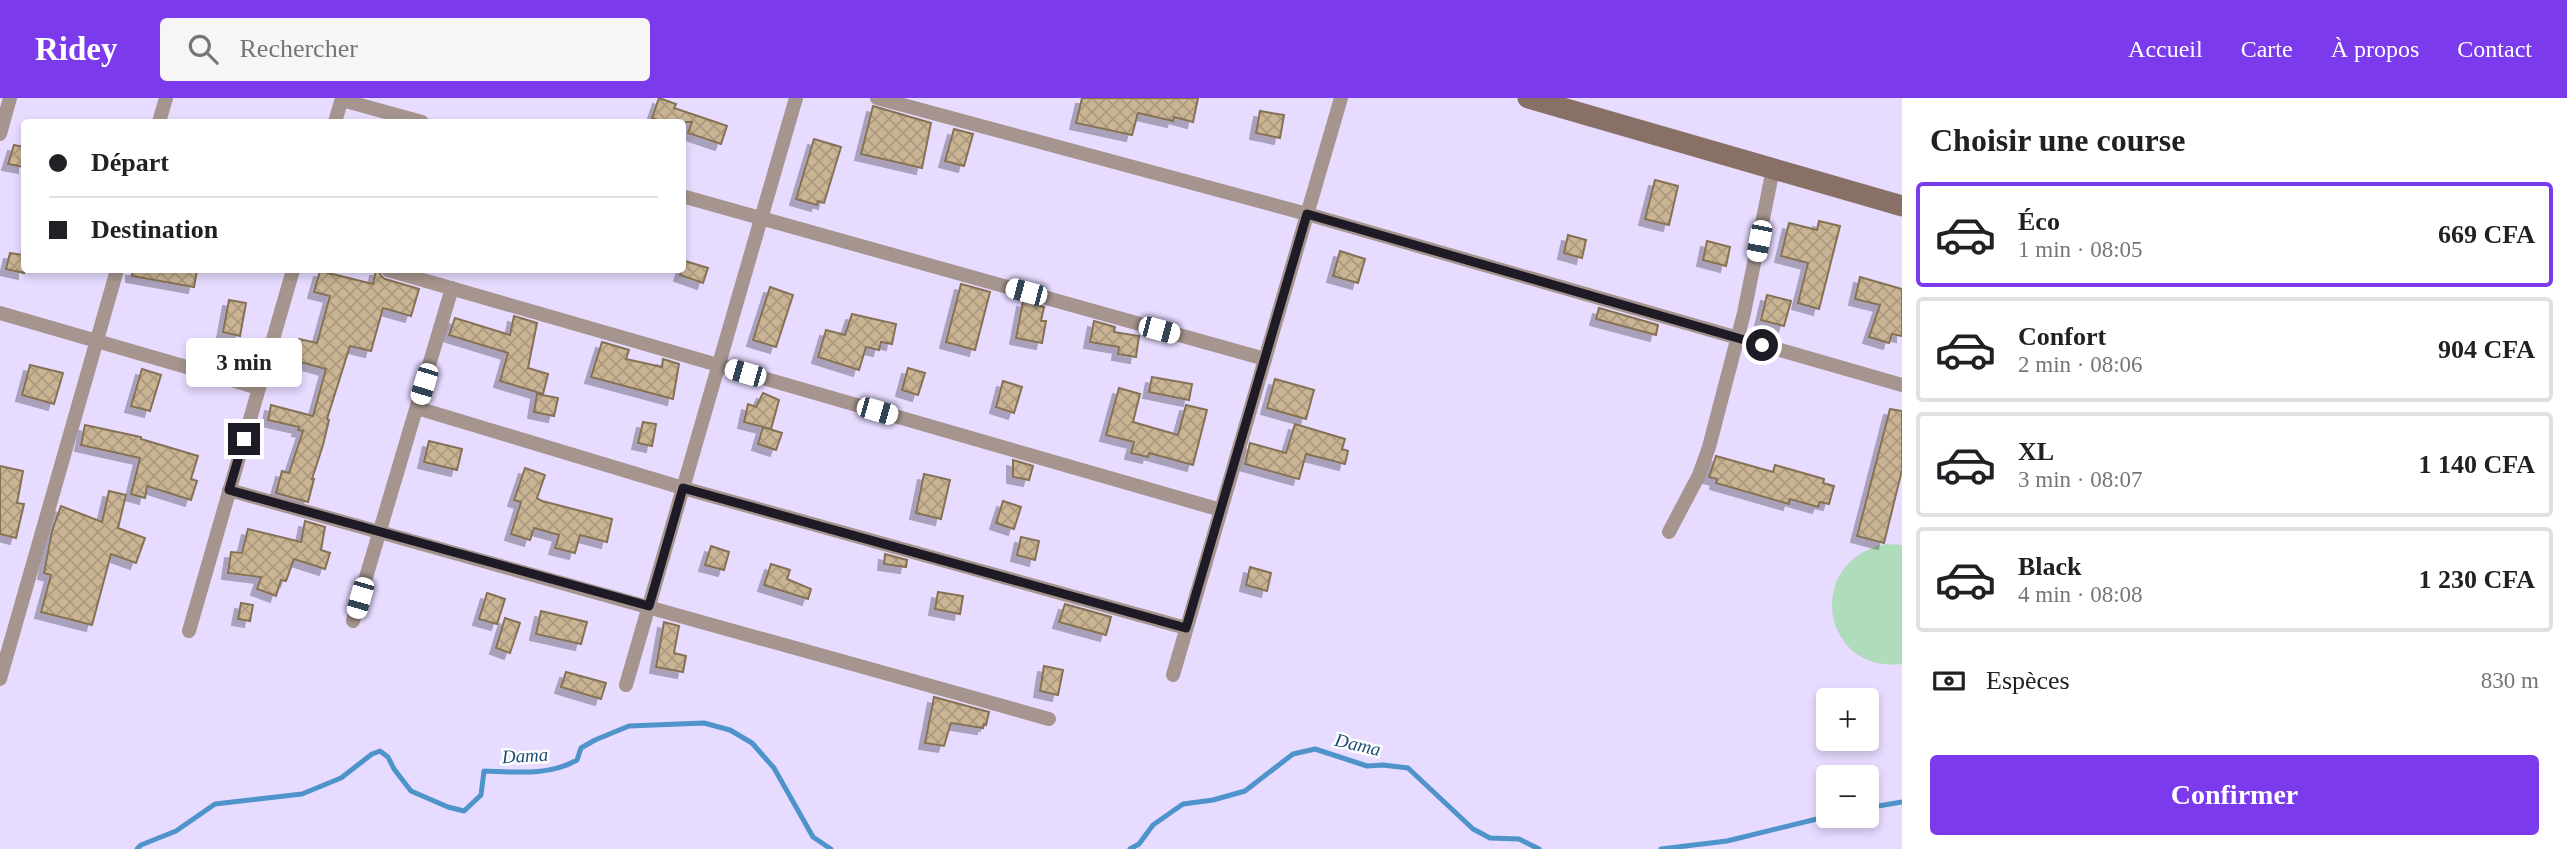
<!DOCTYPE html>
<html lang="fr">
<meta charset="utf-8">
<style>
:root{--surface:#fff;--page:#f6f6f6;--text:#202124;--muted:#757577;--line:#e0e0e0;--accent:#7c3aed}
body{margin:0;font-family:Georgia,serif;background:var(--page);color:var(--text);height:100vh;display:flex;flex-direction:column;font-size:26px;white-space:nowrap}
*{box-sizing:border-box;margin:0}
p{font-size:23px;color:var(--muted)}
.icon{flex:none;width:38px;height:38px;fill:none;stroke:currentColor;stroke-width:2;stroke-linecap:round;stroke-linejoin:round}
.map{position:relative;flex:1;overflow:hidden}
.panel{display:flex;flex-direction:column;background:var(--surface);width:665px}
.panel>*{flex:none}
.banner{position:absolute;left:21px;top:21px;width:665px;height:154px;border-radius:7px;box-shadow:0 4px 10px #0003;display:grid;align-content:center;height:154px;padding:0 28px;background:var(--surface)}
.tools{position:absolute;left:1816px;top:590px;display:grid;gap:14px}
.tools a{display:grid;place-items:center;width:63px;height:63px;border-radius:7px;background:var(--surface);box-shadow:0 4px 10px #0003;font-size:35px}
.end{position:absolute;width:32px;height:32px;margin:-16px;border:9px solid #1e1a26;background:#fff;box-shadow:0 0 0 4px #fff}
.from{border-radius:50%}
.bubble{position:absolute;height:49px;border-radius:7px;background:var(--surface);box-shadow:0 4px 10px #0003;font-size:23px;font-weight:800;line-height:49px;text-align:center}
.car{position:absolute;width:21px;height:42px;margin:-21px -10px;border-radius:9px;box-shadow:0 0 5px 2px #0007;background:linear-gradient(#fff 24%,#345 0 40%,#fff 0 76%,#345 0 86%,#fff 0)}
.banner b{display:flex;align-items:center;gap:24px;height:66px;font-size:26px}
.banner b+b{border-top:2px solid var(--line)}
.banner i{width:18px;height:18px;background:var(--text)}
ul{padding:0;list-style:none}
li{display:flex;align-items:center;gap:21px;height:105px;margin:0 14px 10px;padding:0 14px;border:4px solid var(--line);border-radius:7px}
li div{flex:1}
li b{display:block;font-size:26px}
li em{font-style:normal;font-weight:800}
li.on{border-color:var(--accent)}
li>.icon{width:63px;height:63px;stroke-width:1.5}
h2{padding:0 28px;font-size:32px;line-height:84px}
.pay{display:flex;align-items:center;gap:18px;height:77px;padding:0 28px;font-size:26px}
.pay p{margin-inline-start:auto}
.button{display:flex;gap:14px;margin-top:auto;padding:14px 28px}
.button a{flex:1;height:80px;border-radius:7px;background:var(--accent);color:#fff;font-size:28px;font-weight:800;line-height:80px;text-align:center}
header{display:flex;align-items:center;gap:42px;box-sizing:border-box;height:98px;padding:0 35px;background:var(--accent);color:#fff}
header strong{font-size:33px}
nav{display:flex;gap:38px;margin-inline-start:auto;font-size:24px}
.search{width:490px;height:63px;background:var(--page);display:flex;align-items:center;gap:18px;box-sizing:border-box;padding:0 24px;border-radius:7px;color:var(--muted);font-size:26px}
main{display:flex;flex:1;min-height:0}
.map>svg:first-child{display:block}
.grass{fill:#afddbb}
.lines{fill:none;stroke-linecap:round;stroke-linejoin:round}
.stream{stroke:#4e93ca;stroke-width:5}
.building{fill:url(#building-cross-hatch);stroke:#857154;stroke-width:2;filter:url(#shadow)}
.street{stroke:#a6958e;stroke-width:14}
.secondary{stroke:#887066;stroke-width:21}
.route{stroke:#1e1a26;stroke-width:9}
.labels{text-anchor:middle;stroke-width:5;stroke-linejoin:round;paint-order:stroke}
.water-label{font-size:19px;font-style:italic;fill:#1b4d74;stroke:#fff}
</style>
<header>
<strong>Ridey</strong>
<div class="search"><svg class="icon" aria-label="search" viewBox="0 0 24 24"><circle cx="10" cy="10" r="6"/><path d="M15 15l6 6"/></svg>Rechercher</div>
<nav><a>Accueil</a><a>Carte</a><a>À propos</a><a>Contact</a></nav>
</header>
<main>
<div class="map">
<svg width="1902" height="751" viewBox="0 0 1902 751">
<defs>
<pattern id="building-cross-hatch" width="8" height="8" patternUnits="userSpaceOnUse" patternTransform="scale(1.75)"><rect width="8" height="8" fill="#c9b494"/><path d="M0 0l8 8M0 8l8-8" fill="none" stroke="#ac9a7f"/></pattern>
<filter id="shadow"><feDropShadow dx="-6" dy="6" stdDeviation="0" flood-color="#0004"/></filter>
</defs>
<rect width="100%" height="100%" fill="#e7dbff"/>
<path class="grass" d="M1885 446 1902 447V566C1822 576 1803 464 1885 446Z"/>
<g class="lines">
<g class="stream">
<path d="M1867 710 1902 704"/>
<path d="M137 751 141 747 176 733 215 706 302 696 341 680 372 656 380 653 388 659 394 671 411 693 448 709 464 713 481 697 484 673C516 674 549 678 577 662L581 650 595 642 629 628 704 625 730 632 752 645 774 670 813 739 831 751"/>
<path d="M1130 751 1139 746 1153 727 1183 706 1213 702 1245 693 1293 656 1315 651 1367 668 1383 667 1408 670 1473 731 1490 740 1519 741 1539 751"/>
<path d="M1661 751 1727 743 1829 718"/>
</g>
</g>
<g class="building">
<path d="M659 0 676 6 674 10 727 28 721 46 688 35 692 24H664L652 20Z"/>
<path d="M1082 0H1198L1193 24 1174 19 1173 23 1138 15 1132 37 1076 25Z"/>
<path d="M873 8 931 25 922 70 861 56Z"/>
<path d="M1260 13 1284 17 1280 40 1256 35Z"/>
<path d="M954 31 973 36 964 68 945 63Z"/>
<path d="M814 41 841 49 824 105 818 103 817 107 796 101Z"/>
<path d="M14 47 24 49V69L8 66Z"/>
<path d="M1655 82 1678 88 1669 127 1645 121Z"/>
<path d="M1819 123 1840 128 1819 211 1798 205 1808 165 1781 158 1789 125 1817 132Z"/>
<path d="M1568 137 1586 142 1582 160 1564 155Z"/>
<path d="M1707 143 1730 149 1726 168 1703 162Z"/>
<path d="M1340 153 1365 161 1358 185 1333 178Z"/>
<path d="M10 155 24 157V175L6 171Z"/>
<path d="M685 163 708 170 703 185 680 177Z"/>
<path d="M132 172H197L194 189 132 178Z"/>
<path d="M376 172H379L381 178 385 181 419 191 411 218 383 210 371 253 350 248 327 321 329 322 323 347 312 381H314L308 404 276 395 282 373 289 375 303 333 298 332 299 329 268 322 271 307 313 318 326 271 293 262 299 241 317 245 330 198 314 194 320 173 373 186Z"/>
<path d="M1860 179 1902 191V238L1892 236 1889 245 1869 239 1880 207 1855 201Z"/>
<path d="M961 186 990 194 975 252 946 244Z"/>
<path d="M770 189 793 197 776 249 753 242Z"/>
<path d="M1767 197 1791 203 1784 228 1761 222Z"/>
<path d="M229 202 246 205 240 238 223 234Z"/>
<path d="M1023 203 1044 209 1041 223H1046L1042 245 1016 240Z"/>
<path d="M1599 210 1658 227 1656 237 1596 221Z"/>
<path d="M852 216 896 226 892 246 881 244 879 252 866 249 859 272 818 259 826 232 845 237Z"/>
<path d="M514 218 537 225 528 270 548 276 543 296 500 283 508 255 449 237 455 220 510 237Z"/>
<path d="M1094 223 1115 229 1114 234 1139 238 1136 259 1118 256 1119 249 1090 244Z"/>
<path d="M602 244 629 252 626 261 662 269 663 261 679 266 673 301 591 279Z"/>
<path d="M30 267 63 275 54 306 22 297Z"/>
<path d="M908 270 925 275 918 297 902 292Z"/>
<path d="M142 271 161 277 150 313 131 308Z"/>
<path d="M1152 279 1192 286 1189 302 1149 294Z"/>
<path d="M1275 281 1314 292 1306 321 1267 310Z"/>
<path d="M1003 283 1022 289 1014 315 996 309Z"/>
<path d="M1119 290 1140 296 1133 324 1178 337 1186 307 1207 312 1193 367 1149 355 1148 359 1131 355 1134 344 1106 337Z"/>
<path d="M763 295 779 302 771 331 744 324 748 306 756 309Z"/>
<path d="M537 296 558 300 554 318 534 314Z"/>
<path d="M1890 311 1902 313V372L1884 445 1857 438Z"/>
<path d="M643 324 656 326 652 348 638 345Z"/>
<path d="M1295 326 1345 341 1342 351 1348 353 1345 366 1306 356 1299 381 1245 366 1250 345 1286 355Z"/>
<path d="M85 327 141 339V341L198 358 191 381 197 383 191 402 147 388 145 400 131 396 140 360 81 347Z"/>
<path d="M763 329 782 335 776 352 758 346Z"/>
<path d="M429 343 462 351 457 372 424 364Z"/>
<path d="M1716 358 1773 374 1775 367 1824 381 1823 385 1834 388 1829 406 1820 404 1818 409 1790 401 1789 406 1716 385 1717 381 1709 379Z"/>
<path d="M1013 362 1033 368 1029 382 1013 379Z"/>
<path d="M0 368 23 373 17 405 24 406 16 440 0 436Z"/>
<path d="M525 370 545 377 537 400 542 403 612 421 607 444 580 437 575 455 555 450 559 437 534 430 530 442 511 436 521 404 514 402Z"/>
<path d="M924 376 950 382 941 421 916 415Z"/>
<path d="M109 393 126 397 118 430 145 440 136 465 111 456 92 527 41 514 51 477 44 475 52 433 61 408 102 424Z"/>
<path d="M1003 403 1021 409 1014 431 996 425Z"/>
<path d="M305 423 325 429 321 452 330 455 325 471 294 461 286 483 281 482 276 498 257 491 261 479 228 475 231 454 242 455 248 431 301 444Z"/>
<path d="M1021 439 1039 443 1035 462 1017 457Z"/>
<path d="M711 448 729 454 724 472 705 467Z"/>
<path d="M885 456 907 462 906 469 884 466Z"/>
<path d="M771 466 790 472 787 481 811 491 808 501 764 487Z"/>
<path d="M1250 469 1271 475 1267 493 1246 487Z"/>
<path d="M938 494 963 498 960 516 935 511Z"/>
<path d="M487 495 505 501 497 526 479 521Z"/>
<path d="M241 505 253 507 250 523 238 521Z"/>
<path d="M1065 506 1111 519 1106 537 1059 524Z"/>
<path d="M541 513 587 524 581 546 536 536Z"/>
<path d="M505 520 520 525 510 555 496 550Z"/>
<path d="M664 524 679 528 674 555 686 558 683 574 656 569Z"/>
<path d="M1044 568 1063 572 1058 597 1040 593Z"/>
<path d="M566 574 606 585 601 601 561 589Z"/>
<path d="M934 599 989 614 986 627 984 626 983 630 951 625 944 648 925 645Z"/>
</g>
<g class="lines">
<g class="street">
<path d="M877 0 1307 116 1902 287"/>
<path d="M342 2 422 24"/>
<path d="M159 24 166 0"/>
<path d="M335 24 342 0"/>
<path d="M0 36 10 0"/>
<path d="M682 98 1265 261"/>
<path d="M388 172 1221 412"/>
<path d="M0 215 259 290"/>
<path d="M417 310 683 390 1186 530"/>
<path d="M229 392 1049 621"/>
<path d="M1669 434 1699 377 1709 349 1744 215 1773 71"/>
<path d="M353 523 452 190"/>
<path d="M189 533 293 172"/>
<path d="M1173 577 1341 0"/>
<path d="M0 581 117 172"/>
<path d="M626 587 796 0"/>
</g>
<path class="secondary" d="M1528 0 1902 108"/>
</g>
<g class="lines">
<path class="route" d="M244 341 229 392 649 508 683 390 1186 530 1307 116 1762 247"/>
</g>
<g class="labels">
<g class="water-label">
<text transform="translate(1358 646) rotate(13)" y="7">Dama</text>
<text transform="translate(525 657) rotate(-3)" y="7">Dama</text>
</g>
</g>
</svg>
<div class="tools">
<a>+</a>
<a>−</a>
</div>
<i class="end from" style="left:1762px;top:247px"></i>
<i class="end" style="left:244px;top:341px"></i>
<div class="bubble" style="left:186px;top:240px;width:116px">3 min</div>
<i class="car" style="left:1759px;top:143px;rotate:191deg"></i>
<i class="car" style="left:1026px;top:194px;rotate:285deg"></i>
<i class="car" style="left:1159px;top:232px;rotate:105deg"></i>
<i class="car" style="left:745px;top:275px;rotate:286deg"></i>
<i class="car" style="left:424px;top:286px;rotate:197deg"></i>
<i class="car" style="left:877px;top:313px;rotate:106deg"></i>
<i class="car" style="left:360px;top:500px;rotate:196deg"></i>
<div class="banner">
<b><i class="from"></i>Départ</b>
<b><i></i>Destination</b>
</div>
</div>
<section class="panel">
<h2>Choisir une course</h2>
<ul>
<li class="on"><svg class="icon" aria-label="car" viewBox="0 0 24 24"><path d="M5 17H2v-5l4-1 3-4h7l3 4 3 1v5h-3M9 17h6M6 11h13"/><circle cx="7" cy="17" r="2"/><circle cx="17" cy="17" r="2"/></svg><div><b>Éco</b><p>1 min · 08:05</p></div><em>669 CFA</em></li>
<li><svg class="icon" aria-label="car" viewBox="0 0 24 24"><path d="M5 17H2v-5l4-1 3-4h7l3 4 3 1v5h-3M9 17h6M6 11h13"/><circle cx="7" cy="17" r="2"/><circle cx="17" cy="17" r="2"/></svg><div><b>Confort</b><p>2 min · 08:06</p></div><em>904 CFA</em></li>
<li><svg class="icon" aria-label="car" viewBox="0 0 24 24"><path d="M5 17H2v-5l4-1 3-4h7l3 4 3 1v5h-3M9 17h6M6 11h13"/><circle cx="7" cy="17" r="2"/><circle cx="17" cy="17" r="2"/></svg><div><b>XL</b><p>3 min · 08:07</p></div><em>1 140 CFA</em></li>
<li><svg class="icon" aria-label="car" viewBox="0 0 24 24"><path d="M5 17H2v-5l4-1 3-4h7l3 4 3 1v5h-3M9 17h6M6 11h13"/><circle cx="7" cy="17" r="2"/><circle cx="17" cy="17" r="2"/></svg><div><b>Black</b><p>4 min · 08:08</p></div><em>1 230 CFA</em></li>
</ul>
<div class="pay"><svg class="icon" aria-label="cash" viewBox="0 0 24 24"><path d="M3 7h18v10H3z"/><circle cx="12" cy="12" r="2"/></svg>Espèces<p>830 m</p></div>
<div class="button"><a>Confirmer</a></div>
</section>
</main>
